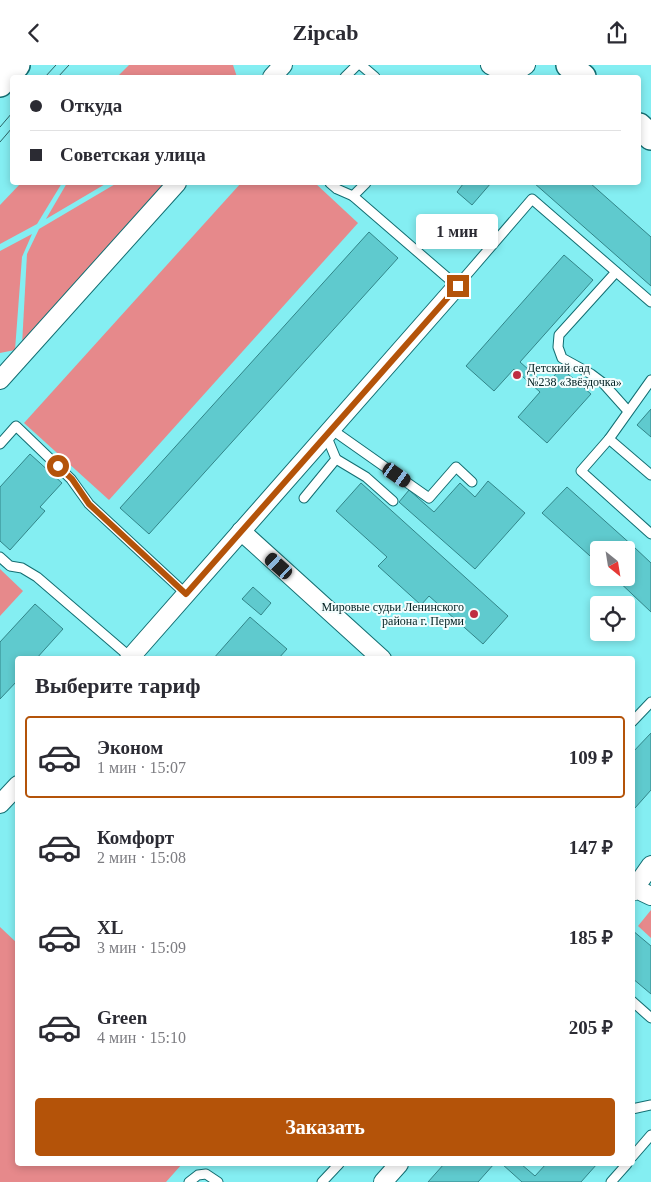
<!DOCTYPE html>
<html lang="ru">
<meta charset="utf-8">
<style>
:root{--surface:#fff;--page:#f7f7f7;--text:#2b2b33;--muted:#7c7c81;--line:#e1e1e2;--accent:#b45309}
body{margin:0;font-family:Georgia,serif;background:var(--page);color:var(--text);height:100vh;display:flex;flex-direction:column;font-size:19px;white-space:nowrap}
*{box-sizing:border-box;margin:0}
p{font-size:16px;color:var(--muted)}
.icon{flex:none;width:28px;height:28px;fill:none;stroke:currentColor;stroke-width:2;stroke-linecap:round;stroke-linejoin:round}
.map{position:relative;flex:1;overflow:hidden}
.details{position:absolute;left:15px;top:591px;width:620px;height:510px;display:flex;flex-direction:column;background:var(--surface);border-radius:5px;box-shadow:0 2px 8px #0003}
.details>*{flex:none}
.hud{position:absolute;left:10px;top:10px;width:631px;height:110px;border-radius:5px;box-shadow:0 2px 8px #0003;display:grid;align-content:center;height:110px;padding:0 20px;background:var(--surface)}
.needle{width:32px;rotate:150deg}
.controls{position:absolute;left:590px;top:476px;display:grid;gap:10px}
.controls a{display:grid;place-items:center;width:45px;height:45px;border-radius:5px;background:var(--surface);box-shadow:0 2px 8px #0003;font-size:25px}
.end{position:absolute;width:22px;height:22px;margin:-11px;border:6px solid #b45309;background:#fff;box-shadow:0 0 0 2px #fff}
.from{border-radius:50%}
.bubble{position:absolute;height:35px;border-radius:5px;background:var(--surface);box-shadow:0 2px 8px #0003;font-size:16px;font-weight:600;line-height:35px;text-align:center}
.car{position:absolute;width:15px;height:30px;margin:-15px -8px;border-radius:6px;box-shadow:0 0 4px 1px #0007;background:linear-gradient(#222 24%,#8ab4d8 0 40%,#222 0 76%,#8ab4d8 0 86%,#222 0)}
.hud b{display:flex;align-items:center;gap:18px;height:48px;font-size:19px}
.hud b+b{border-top:1px solid var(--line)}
.hud i{width:12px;height:12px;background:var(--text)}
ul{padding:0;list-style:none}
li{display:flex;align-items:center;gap:15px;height:82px;margin:0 10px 8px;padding:0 10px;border:2px solid transparent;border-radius:5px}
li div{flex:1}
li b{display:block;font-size:19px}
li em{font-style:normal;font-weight:600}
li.on{border-color:var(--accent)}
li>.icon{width:45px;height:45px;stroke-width:1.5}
h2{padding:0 20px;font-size:22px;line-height:60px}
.cta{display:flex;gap:10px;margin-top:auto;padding:10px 20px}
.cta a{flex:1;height:58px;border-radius:5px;background:var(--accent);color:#fff;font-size:20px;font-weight:600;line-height:58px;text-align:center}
header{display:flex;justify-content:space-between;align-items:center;height:65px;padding:0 20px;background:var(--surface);font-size:22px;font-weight:600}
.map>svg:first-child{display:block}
.green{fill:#e6898b}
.building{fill:#5fcace;stroke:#328589}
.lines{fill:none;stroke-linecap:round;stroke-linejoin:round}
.lane-casing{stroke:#136e72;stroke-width:11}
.street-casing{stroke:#136e72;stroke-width:20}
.secondary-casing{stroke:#136e72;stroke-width:28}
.lane{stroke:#fff;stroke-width:9}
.street{stroke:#fff;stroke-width:18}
.secondary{stroke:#fff;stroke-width:25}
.tram{stroke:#2b6365;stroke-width:1}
.route{stroke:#b45309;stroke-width:6}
.poi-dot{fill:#bf2e41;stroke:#f3fdfd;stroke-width:2}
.labels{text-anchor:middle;stroke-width:4;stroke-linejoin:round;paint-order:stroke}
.poi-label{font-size:12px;fill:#001f21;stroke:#f3fdfd;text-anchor:start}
</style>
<header><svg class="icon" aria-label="back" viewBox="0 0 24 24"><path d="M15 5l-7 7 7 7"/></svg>Zipcab<svg class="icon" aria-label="share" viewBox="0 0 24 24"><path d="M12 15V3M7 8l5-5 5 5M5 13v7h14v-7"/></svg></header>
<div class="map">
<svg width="651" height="1117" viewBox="0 0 651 1117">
<rect width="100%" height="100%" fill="#84eef2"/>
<g class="green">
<path d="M129 0H233L237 12H117Z"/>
<path d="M21 118H62L37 159 0 179V140Z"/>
<path d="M67 118H107L46 154Z"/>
<path d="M117 118H168L22 280 27 189 39 164Z"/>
<path d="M241 118H315L358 158 109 435 24 358Z"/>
<path d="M32 169 22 192 15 285 0 288V186Z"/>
<path d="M0 504 23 526 0 551Z"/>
<path d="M651 845V873L638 861Z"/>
<path d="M0 862 17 878 18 1099H182L166 1117H0Z"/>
</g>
<g class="building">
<path d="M461 118H491L472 140 457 127 463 119Z"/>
<path d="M534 118H590L651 172V221Z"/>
<path d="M369 167 398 193 149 469 120 443Z"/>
<path d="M564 190 593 215 520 297 546 320 561 303 591 329 547 378 518 352 540 327 514 304 494 326 466 301Z"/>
<path d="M651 344V372L637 360Z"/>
<path d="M30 389 62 418 40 442 45 446 10 485 0 476V422Z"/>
<path d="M488 416 525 448 475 504 399 437 409 425 434 447 460 418 475 432Z"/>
<path d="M361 418 508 551 483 579 429 531 421 540 378 501 387 492 336 446Z"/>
<path d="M567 422 634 482 626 491V485H599V499L542 448Z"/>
<path d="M634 482 651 498V547L614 512H626V491Z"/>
<path d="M253 522 271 538 261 550 242 534Z"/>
<path d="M35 539 63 564 36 594H18V615L0 634V577Z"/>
<path d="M250 552 287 584 278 594H213Z"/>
<path d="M651 668V725L635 743 632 741V688Z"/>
<path d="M632 865 651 881V929L632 913Z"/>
<path d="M444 1099H494L478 1117H428Z"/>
<path d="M502 1099H521L535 1111 546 1099H597L581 1117H522Z"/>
</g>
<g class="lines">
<defs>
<g id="lane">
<path d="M361 0 375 12"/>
<path d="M345 12 357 0"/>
<path d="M330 118 337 124 353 131 457 221 532 134 651 237"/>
<path d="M353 131 366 118"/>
<path d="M616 207 559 270 558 282 562 293 591 309 603 318 628 346"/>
<path d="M331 364 429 433 456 402 472 417"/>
<path d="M609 374 651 315"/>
<path d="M0 379 16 361 71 414 89 439 186 529"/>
<path d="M336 394 366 412 393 436"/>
<path d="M651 410 609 374 581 406 651 469"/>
<path d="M304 433 336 394 326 370"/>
<path d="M0 492 10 501 22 503 37 512 130 592"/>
<path d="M632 657 651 637"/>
<path d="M632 936 651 953"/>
<path d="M632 1044 651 1040"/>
<path d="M632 1092 651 1070"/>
<path d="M189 1117 198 1110 206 1109 218 1117"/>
<path d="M322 1117 339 1099"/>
<path d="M611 1117 627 1099"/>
</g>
<g id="street">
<path d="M490 0C504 8 512 11 526 0"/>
<path d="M272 12 283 0"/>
<path d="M0 315 177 118"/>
<path d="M241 466 382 594"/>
<path d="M129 594 457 221"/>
<path d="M0 739 18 720"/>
<path d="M632 822 651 831"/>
<path d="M632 827 651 800"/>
<path d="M383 1117 399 1099"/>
</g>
<g id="secondary">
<path d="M569 0 583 12"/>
<path d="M0 19 17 0"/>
<path d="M639 61 651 72"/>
</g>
</defs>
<use href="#lane" class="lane-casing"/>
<use href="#street" class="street-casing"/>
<use href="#secondary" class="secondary-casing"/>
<use href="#lane" class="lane"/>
<use href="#street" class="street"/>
<use href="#secondary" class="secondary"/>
<g class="tram">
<path d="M45 12 56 0"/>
<path d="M58 12 69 0"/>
<path d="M0 62 12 48"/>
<path d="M0 77 12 63"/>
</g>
</g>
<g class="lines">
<path class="route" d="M58 401 72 414 89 439 186 529 458 221"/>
</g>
<g class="poi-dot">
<circle cx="517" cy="310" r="5"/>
<circle cx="474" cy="549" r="5"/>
</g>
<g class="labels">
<g class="poi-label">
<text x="527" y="307">Детский сад<tspan x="527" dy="14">№238 «Звёздочка»</tspan></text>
<text x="464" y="546" text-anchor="end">Мировые судьи Ленинского<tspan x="464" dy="14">района г. Перми</tspan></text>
</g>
</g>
</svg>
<div class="controls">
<a><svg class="needle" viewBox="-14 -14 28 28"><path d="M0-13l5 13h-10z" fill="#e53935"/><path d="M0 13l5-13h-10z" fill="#7c7c81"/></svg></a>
<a><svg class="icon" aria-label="locate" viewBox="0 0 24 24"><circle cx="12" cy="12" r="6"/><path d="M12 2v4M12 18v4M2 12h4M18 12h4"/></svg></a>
</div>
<i class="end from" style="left:58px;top:401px"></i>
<i class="end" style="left:458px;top:221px"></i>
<div class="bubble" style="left:416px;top:149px;width:82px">1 мин</div>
<i class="car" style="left:397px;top:410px;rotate:125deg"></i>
<i class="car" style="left:279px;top:501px;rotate:312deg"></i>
<div class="hud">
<b><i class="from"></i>Откуда</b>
<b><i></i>Советская улица</b>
</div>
<section class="details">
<h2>Выберите тариф</h2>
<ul>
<li class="on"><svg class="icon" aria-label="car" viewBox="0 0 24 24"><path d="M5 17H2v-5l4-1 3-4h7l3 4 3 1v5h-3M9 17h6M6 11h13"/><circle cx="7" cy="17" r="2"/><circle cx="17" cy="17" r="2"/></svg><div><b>Эконом</b><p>1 мин · 15:07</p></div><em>109 ₽</em></li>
<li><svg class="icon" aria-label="car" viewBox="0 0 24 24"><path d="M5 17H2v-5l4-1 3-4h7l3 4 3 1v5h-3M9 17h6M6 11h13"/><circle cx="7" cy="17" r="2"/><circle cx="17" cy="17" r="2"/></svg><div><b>Комфорт</b><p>2 мин · 15:08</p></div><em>147 ₽</em></li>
<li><svg class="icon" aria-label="car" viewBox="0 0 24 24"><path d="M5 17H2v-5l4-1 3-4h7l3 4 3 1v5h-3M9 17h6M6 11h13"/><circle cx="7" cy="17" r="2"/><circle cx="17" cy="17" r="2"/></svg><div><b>XL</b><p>3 мин · 15:09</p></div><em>185 ₽</em></li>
<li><svg class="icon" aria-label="car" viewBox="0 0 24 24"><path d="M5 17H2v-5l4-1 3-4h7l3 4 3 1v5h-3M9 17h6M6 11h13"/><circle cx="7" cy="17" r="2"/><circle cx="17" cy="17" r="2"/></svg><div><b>Green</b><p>4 мин · 15:10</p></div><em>205 ₽</em></li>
</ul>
<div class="cta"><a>Заказать</a></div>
</section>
</div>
